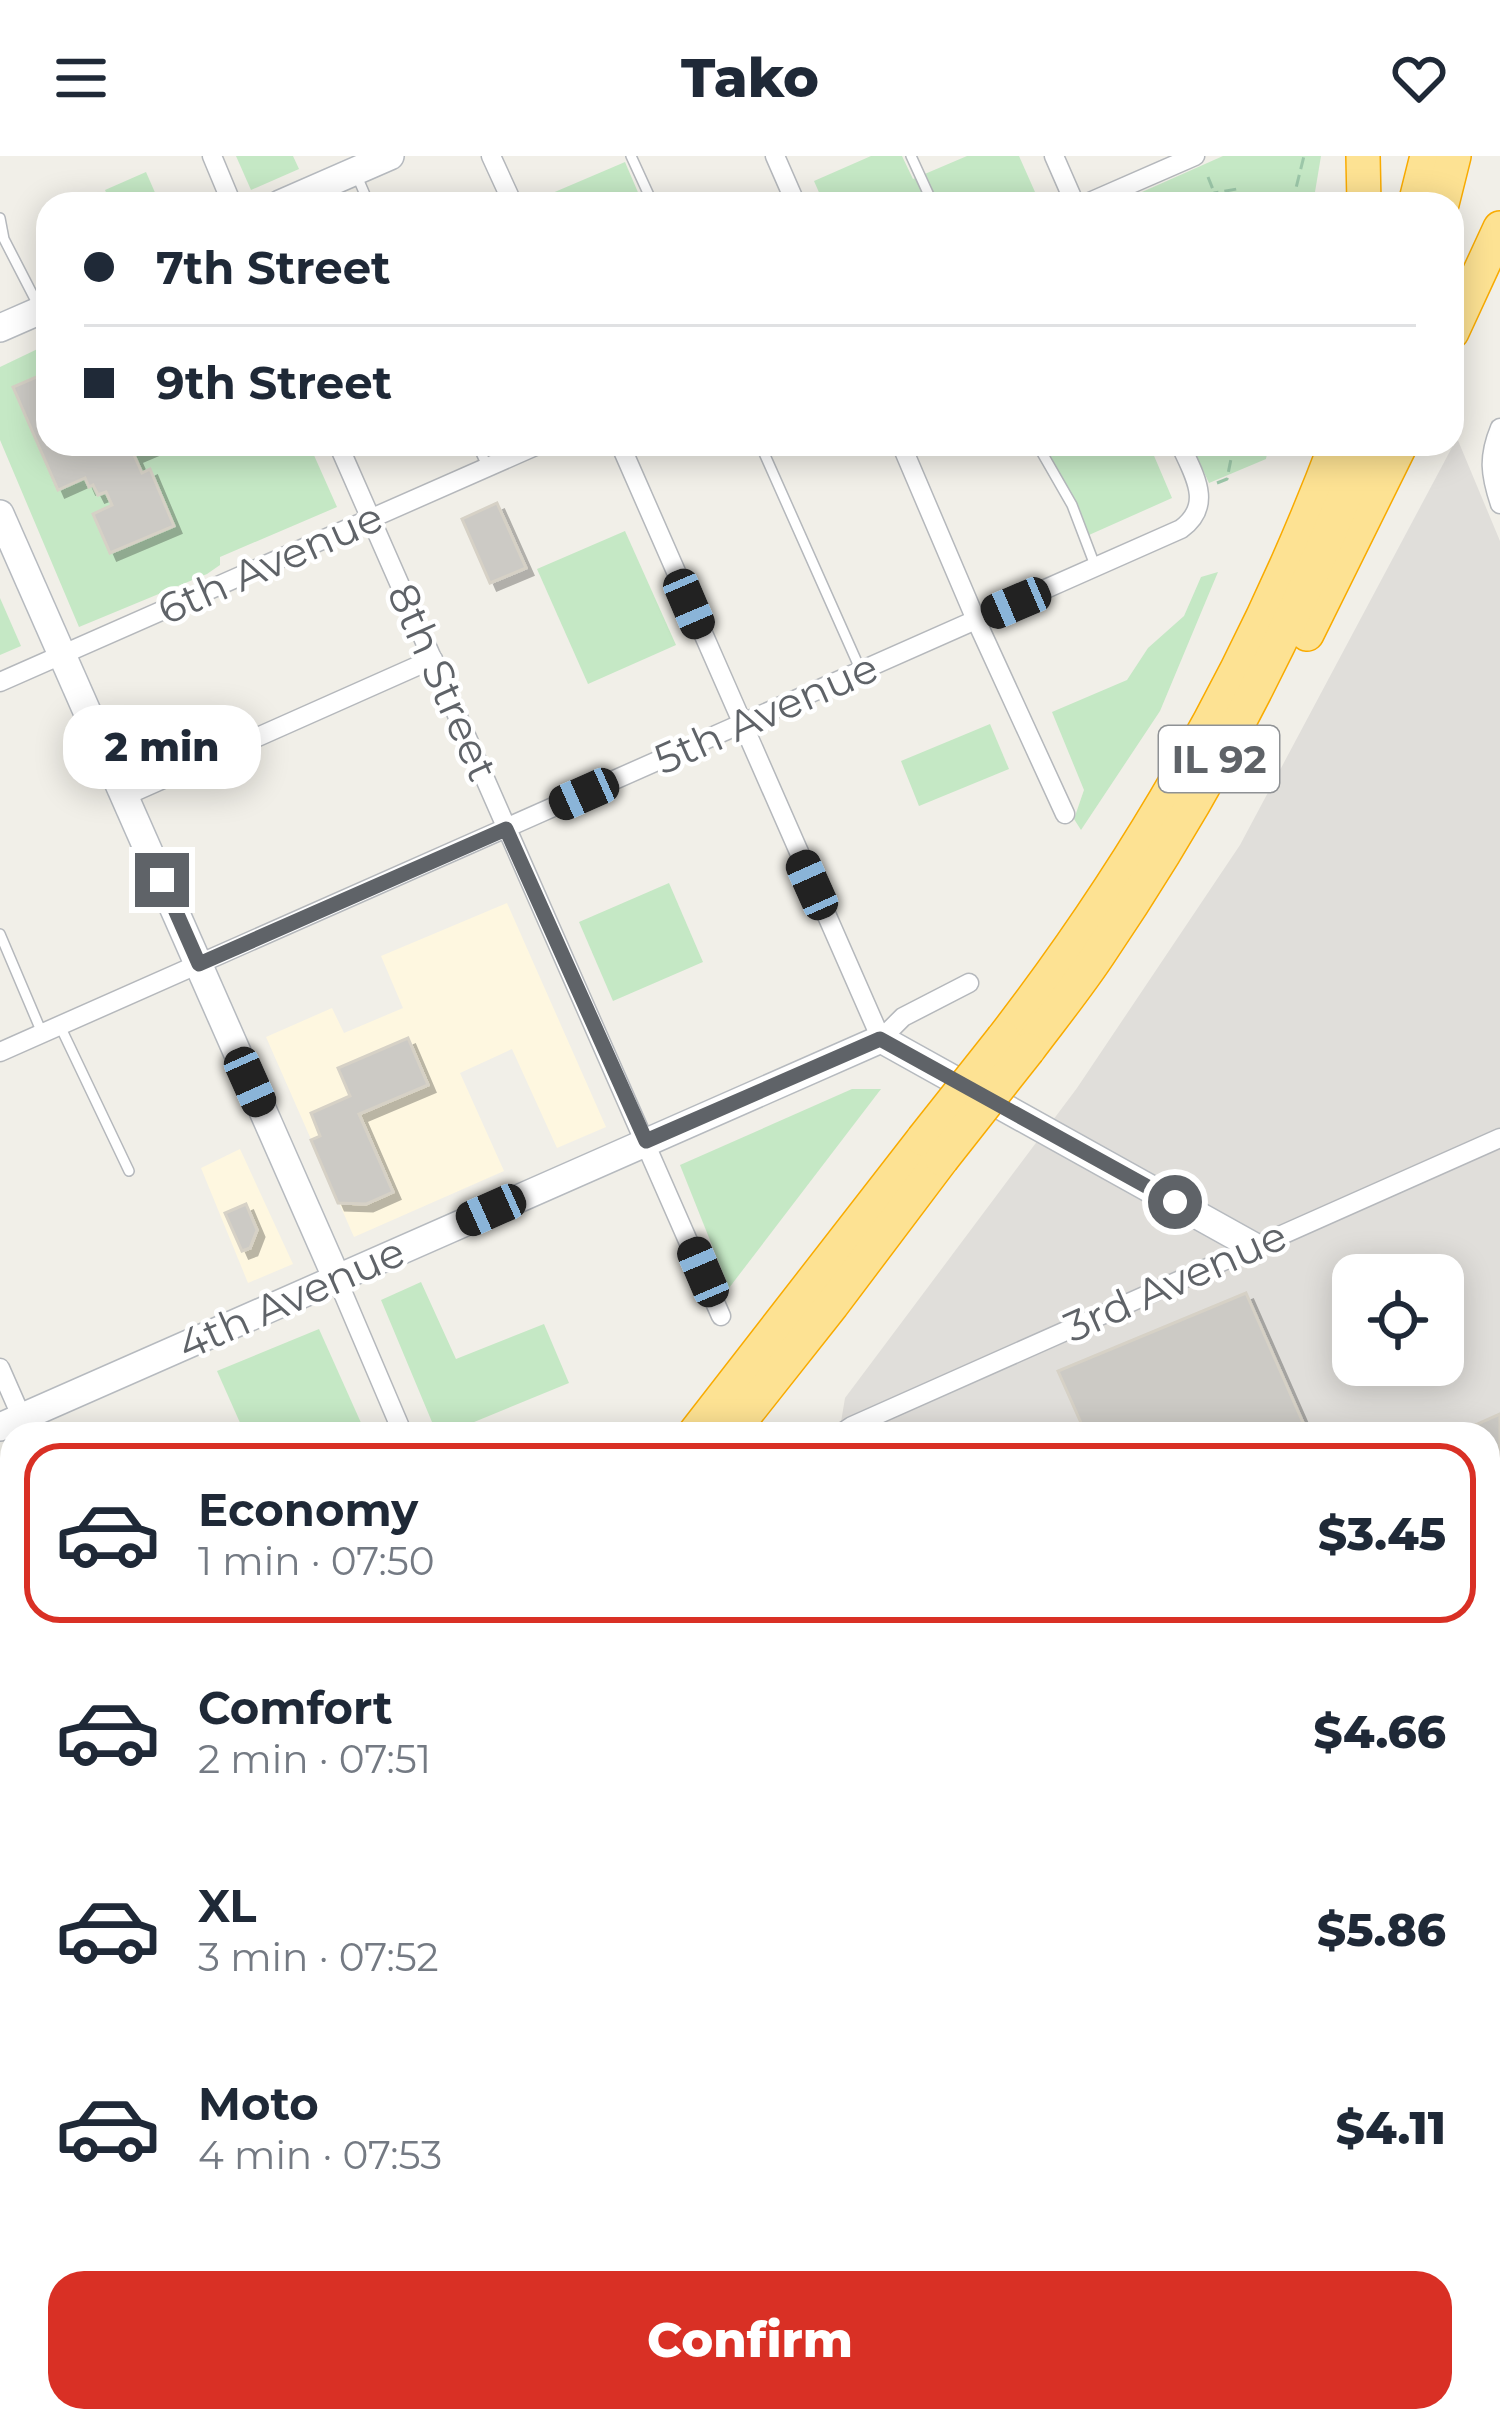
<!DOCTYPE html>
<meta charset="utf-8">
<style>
:root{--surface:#fff;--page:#f2f2f3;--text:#1f2937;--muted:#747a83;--line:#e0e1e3;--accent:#d93025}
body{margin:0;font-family:Montserrat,sans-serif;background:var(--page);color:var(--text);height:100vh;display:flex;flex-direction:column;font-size:45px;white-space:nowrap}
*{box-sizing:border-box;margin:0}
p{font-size:39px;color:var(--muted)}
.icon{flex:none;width:66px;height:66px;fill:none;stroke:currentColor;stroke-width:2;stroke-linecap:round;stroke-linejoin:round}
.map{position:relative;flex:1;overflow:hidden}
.details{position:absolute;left:0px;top:1266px;width:1500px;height:1011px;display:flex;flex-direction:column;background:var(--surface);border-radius:36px 36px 0 0;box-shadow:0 6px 30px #0003}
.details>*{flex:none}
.banner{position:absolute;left:36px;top:36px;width:1428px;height:264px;border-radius:36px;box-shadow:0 6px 30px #0003;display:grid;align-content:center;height:264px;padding:0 48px;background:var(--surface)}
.controls{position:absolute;left:1332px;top:1098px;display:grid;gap:24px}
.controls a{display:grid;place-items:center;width:132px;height:132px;border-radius:24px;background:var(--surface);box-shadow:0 6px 30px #0003;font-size:60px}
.end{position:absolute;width:54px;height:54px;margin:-27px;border:15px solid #5f6368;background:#fff;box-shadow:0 0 0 6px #fff}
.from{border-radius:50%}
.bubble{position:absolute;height:84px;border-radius:36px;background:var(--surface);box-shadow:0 6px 30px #0003;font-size:39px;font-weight:800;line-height:84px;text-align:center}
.car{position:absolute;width:36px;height:72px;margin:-36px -18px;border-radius:15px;box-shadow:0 0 9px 3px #0007;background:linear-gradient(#222 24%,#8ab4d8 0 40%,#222 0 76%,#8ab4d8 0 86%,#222 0)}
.banner b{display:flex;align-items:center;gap:42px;height:114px;font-size:45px}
.banner b+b{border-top:3px solid var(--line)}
.banner i{width:30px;height:30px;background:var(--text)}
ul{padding:21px 0 0;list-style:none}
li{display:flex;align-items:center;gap:36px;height:180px;margin:0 24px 18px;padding:0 24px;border:6px solid transparent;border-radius:36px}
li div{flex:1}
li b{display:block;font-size:45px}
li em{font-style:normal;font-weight:800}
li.active{border-color:var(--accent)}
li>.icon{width:108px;height:108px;stroke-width:1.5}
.primary-button{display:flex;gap:24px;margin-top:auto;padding:24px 48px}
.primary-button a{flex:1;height:138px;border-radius:36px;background:var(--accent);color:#fff;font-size:48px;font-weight:800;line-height:138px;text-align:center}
header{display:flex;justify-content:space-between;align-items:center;height:156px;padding:0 48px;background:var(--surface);font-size:54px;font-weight:800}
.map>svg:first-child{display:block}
.commercial{fill:#fef7e0}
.industrial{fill:#e0deda;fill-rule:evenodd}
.green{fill:#c5e8c5}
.water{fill:#aadaff}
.building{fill:#cccac5;stroke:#d6d1c6;stroke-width:3;filter:url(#shadow)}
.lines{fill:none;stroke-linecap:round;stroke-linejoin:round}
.lane-casing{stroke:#b5b8bc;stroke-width:12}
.street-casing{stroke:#b5b8bc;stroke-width:21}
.secondary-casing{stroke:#b6babf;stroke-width:30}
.highway-casing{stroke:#f9ab00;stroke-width:36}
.path{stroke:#9cc7a9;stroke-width:3;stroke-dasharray:12 6;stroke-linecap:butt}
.lane{stroke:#fff;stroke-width:9}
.street{stroke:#fff;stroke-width:18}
.secondary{stroke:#fff;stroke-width:27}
.highway{stroke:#fde293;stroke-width:33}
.rail-casing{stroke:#b6b7b8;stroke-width:10}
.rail{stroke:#fff;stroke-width:6;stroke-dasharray:18;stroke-linecap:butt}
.highway-bridge-casing{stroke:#f9ab00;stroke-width:36;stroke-linecap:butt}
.highway-bridge{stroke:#fde293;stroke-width:33}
.route{stroke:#5f6368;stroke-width:15}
.labels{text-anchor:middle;stroke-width:9;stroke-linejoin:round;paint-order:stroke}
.shield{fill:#fff;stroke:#8f9295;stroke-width:3}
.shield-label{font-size:39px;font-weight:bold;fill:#5f6368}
.street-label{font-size:42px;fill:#5f6368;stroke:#fff}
</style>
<header><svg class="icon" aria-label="menu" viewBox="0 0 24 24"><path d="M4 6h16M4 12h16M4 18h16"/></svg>Tako<svg class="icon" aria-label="heart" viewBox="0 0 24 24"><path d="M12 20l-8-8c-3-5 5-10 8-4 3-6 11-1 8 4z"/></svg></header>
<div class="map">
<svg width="1500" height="2276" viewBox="0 0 1500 2276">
<defs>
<filter id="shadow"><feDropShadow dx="7" dy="7" stdDeviation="0" flood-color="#0004"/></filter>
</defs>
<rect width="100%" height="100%" fill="#f1efe8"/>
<g class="commercial">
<path d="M507 747 606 971 557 992 512 893 460 917 504 1015 354 1081 266 881 332 852 344 877 403 852 381 800Z"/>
<path d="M240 993 293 1108 248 1127 201 1012Z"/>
</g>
<g class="industrial">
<path d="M1457 282 1500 385V1594L1488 1601V1278H839L845 1242 1077 932 1240 689ZM1353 1119H1443V1209H1353Z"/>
<path d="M1500 1638V1853L1488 1850V1644Z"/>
<path d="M107 2265H376L357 2276H99Z"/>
</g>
<g class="green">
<path d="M236 0H293L299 13 251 34Z"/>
<path d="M871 0H902L913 23 967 0H1019L1039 45 1032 48H938L932 35 903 48H824L814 25Z"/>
<path d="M1223 0H1321L1313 48H1115Z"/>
<path d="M625 6 643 48H546L543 41Z"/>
<path d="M146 16 160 48H111L105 34Z"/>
<path d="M48 188V288H309L337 351 220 401V409L207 418 79 471 0 284V211Z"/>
<path d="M1044 288H1149L1172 342 1089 379 1075 346Z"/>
<path d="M1191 288H1269L1266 303 1209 327Z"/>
<path d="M625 375 676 489 588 528 537 413Z"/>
<path d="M1218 416 1160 555 1081 674 1074 663 1084 634 1052 556 1127 524 1148 492 1184 460 1201 421Z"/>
<path d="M0 442 21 490 0 499Z"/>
<path d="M990 568 1009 613 919 650 901 605Z"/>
<path d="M669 727 703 806 613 845 579 766Z"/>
<path d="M852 933H881L729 1132 680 1009Z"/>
<path d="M421 1126 456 1203 544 1168 569 1227 445 1278H437L381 1144Z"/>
<path d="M319 1173 366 1278H245L217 1215Z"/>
<path d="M0 1687 12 1711V1773L0 1745Z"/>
</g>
<path class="water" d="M1500 1959V2276H837L855 2265H1488V1963Z"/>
<g class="building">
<path d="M48 216V288H160L134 299 142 317 150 313 174 370 110 397 93 358 112 349 106 336 98 339 93 329 89 331 85 322 58 334 13 231Z"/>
<path d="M497 347 526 412 490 427 462 363Z"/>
<path d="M408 882 428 929 359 958 393 1036 366 1048 338 1047 311 984 320 980 311 957 350 940 338 912Z"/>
<path d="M246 1048 257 1074 250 1092 242 1095 225 1057Z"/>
<path d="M1246 1137 1308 1278H1086L1058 1215Z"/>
<path d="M1500 1258V1364L1488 1369V1278H1455Z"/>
<path d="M245 2265H365L347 2276H249L243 2266Z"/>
</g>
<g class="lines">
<defs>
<g id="lane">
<path d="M631 0 653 48"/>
<path d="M911 0 933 48"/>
<path d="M357 20 369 48"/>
<path d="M0 62 4 83 38 149"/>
<path d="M477 288 488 312"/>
<path d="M760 288 861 515"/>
<path d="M1037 288 1072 349 1096 412"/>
<path d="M0 778 42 877"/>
<path d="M60 870 129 1015"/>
<path d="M0 1457 12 1452"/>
<path d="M0 1834 12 1828"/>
</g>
<g id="street">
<path d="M212 0 232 48"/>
<path d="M491 0 513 48"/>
<path d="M775 0 796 48"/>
<path d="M1054 0 1075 48"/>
<path d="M1085 48 1195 0"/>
<path d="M1500 272C1488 301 1490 318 1500 348"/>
<path d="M338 288 721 1160"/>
<path d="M620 288 881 883 903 861 969 827"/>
<path d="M901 288 976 464 1065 658"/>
<path d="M0 526 540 288"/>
<path d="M125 640 433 503"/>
<path d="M0 896 1181 373C1214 349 1194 319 1180 288"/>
<path d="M337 1123 403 1278"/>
<path d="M0 1212 29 1278"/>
<path d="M840 1278 852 1270 1500 982"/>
<path d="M0 1646 12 1640"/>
</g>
<g id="secondary">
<path d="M280 48 390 0"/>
<path d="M0 172 48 151"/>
<path d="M0 358 337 1123"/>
<path d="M0 1271 881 883 1253 1090"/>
<path d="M0 2032 12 2060"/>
</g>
<g id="highway">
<path d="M1363 0 1364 48"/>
<path d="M1415 48 1427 0"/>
<path d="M1442 48 1454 0"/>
<path d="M1452 176 1500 72"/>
<path d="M1307 478 1401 288"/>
<path d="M1003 882C1142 702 1256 501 1336 288"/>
<path d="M1028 894C1052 862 1077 831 1099 798 1207 639 1297 468 1365 288"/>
<path d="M694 1278 923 983"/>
<path d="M730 1278 832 1149 942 1003"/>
<path d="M0 2169 12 2155"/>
<path d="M0 2212 12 2198"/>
<path d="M76 2276 86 2265"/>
</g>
</defs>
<use href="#lane" class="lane-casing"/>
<use href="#street" class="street-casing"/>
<use href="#secondary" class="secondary-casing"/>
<use href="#highway" class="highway-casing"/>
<g class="path">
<path d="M1208 21 1214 36"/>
<path d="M1191 48 1214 37 1237 33 1243 48"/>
<path d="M1292 48 1304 0"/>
<path d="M1217 327 1227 323 1234 288"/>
<path d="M1488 1859 1500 1855"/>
<path d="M701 2276 719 2265"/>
</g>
<use href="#lane" class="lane"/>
<use href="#street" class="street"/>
<use href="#secondary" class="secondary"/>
<use href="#highway" class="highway"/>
<defs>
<g id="rail">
<path d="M1488 1618 1500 1611"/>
<path d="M1488 1703 1500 1699"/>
<path d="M1488 1861 1500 1865"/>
<path d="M211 2276 226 2265"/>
<path d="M402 2276 420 2265"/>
<path d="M432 2276 450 2265"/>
</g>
</defs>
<use href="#rail" class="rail-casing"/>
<use href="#rail" class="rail"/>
<defs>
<g id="highway-bridge">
<path d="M923 983 1003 882"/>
<path d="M942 1003 1028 894"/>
</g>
</defs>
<use href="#highway-bridge" class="highway-bridge-casing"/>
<use href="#highway-bridge" class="highway-bridge"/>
</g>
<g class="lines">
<path class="route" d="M162 724 199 808 506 673 646 985 880 883 1175 1046"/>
</g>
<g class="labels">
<rect class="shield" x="1159" y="570" width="120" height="66" rx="9"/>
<g class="shield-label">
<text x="1219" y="617">IL 92</text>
</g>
<g class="street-label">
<text transform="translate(270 407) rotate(-24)" y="15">6th Avenue</text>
<text transform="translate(443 526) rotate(66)" y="15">8th Street</text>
<text transform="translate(766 557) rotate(-24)" y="15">5th Avenue</text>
<text transform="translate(1175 1125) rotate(-24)" y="15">3rd Avenue</text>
<text transform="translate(291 1142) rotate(-24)" y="15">4th Avenue</text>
</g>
</g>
</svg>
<div class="controls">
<a><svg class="icon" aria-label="locate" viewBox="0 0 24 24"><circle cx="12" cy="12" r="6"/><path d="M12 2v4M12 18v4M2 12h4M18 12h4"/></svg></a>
</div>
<i class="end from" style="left:1175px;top:1046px"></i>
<i class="end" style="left:162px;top:724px"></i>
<div class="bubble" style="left:63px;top:549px;width:198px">2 min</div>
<i class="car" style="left:1016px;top:447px;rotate:247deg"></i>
<i class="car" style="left:689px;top:448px;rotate:157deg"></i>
<i class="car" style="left:584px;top:638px;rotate:246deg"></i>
<i class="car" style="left:812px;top:729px;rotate:336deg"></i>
<i class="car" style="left:250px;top:926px;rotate:156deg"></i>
<i class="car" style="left:491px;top:1054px;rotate:246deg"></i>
<i class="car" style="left:703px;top:1116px;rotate:337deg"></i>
<div class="banner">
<b><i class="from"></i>7th Street</b>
<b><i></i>9th Street</b>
</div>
<section class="details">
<ul>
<li class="active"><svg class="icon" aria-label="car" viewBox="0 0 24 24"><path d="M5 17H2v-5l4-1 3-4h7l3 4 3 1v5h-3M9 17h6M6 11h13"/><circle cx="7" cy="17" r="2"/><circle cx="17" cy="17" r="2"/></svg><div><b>Economy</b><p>1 min · 07:50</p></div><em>$3.45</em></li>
<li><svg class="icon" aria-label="car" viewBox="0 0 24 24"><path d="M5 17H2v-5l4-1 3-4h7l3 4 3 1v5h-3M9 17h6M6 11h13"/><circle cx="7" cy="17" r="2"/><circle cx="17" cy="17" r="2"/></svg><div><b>Comfort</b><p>2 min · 07:51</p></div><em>$4.66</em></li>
<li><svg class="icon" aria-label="car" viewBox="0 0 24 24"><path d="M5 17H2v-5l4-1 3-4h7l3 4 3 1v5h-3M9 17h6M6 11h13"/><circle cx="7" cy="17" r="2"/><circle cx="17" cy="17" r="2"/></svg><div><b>XL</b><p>3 min · 07:52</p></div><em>$5.86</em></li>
<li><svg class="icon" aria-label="car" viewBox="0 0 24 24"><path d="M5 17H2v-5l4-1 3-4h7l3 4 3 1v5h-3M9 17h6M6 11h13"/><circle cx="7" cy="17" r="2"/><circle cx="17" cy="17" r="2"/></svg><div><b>Moto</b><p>4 min · 07:53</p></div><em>$4.11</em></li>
</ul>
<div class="primary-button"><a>Confirm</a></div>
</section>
</div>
